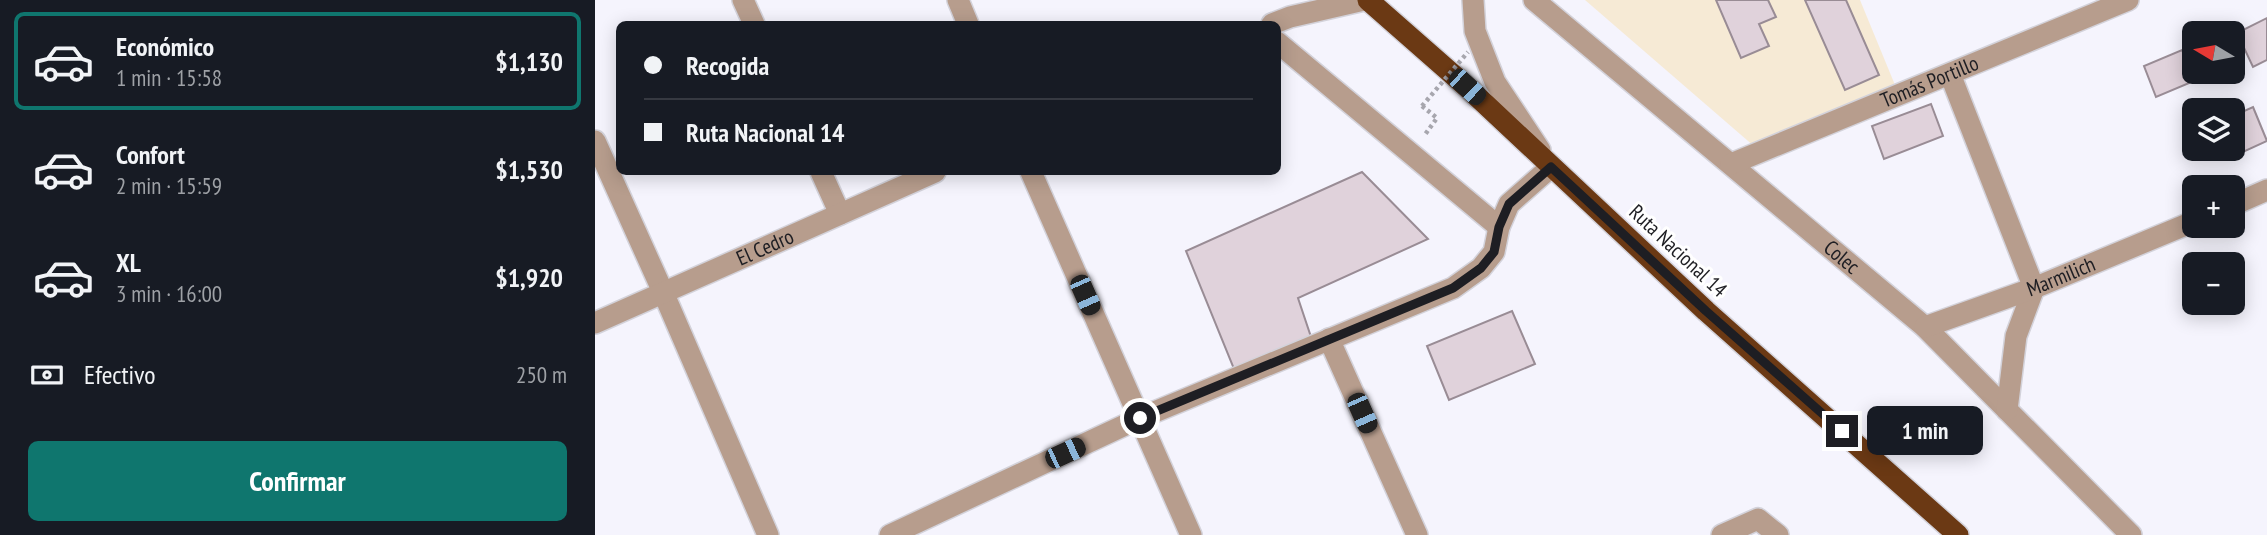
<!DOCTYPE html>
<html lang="es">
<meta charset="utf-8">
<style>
:root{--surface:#171b24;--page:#242831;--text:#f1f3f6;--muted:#9ea1a6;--line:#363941;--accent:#0f766e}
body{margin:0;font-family:"PT Sans Narrow",sans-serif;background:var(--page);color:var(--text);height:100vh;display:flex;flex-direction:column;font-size:26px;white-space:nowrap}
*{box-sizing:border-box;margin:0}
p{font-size:23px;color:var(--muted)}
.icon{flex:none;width:38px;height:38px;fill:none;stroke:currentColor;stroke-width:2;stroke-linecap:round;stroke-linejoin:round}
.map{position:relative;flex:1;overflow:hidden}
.details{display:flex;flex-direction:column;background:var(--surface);width:595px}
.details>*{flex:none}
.guide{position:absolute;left:21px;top:21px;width:665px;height:154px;border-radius:10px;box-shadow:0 4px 18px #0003;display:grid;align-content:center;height:154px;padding:0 28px;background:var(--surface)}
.needle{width:46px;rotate:280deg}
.tools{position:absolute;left:1587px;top:21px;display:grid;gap:14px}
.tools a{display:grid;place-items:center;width:63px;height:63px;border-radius:10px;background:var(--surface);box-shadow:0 4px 18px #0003;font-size:35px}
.end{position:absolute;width:32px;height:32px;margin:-16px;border:9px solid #1e1e23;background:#fff;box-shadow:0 0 0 4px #fff}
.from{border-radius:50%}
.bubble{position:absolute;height:49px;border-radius:10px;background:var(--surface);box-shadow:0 4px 18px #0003;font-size:23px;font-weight:700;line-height:49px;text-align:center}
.car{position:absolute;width:21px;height:42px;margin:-21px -10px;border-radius:9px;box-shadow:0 0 5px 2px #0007;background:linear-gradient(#222 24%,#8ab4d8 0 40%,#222 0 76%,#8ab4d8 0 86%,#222 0)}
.guide b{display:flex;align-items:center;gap:24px;height:66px;font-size:26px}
.guide b+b{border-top:2px solid var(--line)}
.guide i{width:18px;height:18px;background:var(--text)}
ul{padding:12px 0 0;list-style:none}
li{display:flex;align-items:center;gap:21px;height:98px;margin:0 14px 10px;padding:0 14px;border:4px solid transparent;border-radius:10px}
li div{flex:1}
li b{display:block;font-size:26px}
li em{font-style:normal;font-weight:700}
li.selected{border-color:var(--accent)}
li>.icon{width:63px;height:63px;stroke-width:1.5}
.pay{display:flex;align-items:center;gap:18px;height:77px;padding:0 28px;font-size:26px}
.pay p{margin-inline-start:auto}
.action{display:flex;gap:14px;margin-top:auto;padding:14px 28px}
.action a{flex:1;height:80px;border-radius:10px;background:var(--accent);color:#fff;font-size:28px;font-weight:700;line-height:80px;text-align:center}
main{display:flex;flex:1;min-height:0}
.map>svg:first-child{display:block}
.education{fill:#f6ead5}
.building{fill:#e0d2db;stroke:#998c95;stroke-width:2}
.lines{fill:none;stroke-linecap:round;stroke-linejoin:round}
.street-casing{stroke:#d3d2da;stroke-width:24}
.highway-casing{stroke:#d3d2da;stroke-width:24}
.path{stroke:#a7a6ae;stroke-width:4.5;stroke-dasharray:3.5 3.5;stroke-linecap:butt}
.street{stroke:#b79d8d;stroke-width:21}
.highway{stroke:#6b3914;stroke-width:21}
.path-bridge{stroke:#a7a6ae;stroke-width:4.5;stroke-dasharray:3.5 3.5;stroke-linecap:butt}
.route{stroke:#1e1e23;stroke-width:9}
.labels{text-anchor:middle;stroke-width:6;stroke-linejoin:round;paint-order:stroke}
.street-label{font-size:21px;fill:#1e1e23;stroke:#fff}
</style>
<main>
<section class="details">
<ul>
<li class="selected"><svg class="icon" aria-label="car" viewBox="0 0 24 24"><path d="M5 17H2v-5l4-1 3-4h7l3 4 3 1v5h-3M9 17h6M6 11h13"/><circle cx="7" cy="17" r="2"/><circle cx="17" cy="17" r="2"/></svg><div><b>Económico</b><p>1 min · 15:58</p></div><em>$1,130</em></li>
<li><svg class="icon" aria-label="car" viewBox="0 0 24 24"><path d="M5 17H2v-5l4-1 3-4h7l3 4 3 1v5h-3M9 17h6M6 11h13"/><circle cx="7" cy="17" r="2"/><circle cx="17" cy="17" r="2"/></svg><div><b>Confort</b><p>2 min · 15:59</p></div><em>$1,530</em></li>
<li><svg class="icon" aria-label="car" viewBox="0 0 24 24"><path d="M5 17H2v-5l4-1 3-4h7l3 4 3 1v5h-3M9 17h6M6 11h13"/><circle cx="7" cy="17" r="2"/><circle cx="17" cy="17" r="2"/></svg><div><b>XL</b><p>3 min · 16:00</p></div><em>$1,920</em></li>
</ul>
<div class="pay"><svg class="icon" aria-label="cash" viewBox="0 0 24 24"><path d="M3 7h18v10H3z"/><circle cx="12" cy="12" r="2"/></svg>Efectivo<p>250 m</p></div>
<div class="action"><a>Confirmar</a></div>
</section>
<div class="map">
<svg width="1672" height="535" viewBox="0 0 1672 535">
<rect width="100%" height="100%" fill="#f5f4fd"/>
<path class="education" d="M990 0H1265L1300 85 1160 147Z"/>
<g class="building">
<path d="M1121 0H1173L1181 17 1164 24 1174 46 1146 58Z"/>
<path d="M1210 0H1251L1284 75 1250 90Z"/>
<path d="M1672 18V60L1658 67 1642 33Z"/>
<path d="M1587 50 1599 81 1561 97 1549 66Z"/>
<path d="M1336 104 1348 136 1289 159 1277 126Z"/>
<path d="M1658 107 1672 141 1637 157 1634 149H1638V116Z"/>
<path d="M767 172 833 239 703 298 716 337 639 369 591 251Z"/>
<path d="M917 311 940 364 854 400 832 346Z"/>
</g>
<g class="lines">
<defs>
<g id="street">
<path d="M148 0 159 24"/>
<path d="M363 0 373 24"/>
<path d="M878 0 880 31 900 82 945 150"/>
<path id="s1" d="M939 0 1330 327 1536 535"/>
<path d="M677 24 695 17 769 0"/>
<path d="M682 42 904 227"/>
<path d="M1355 74 1439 288 1421 336 1412 410"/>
<path d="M0 141 68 292 173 535"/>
<path id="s2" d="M1136 164 1533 0"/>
<path d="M226 172 245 214"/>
<path d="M436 172 596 535"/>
<path d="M1638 205 1672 190"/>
<path id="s3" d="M0 323 340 172"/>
<path id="s4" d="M1330 327 1439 288 1600 221"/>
<path d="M734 339 822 535"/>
<path d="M295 535 545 418 858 288 886 268 899 252 904 227 914 204 956 167"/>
<path d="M1127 535 1163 519 1183 535"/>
</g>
<path id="highway" d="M773 0 872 87 1111 311 1363 535"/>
</defs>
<use href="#street" class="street-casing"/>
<use href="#highway" class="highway-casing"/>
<path class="path" d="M827 106 842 118 829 136"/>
<use href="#street" class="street"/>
<use href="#highway" class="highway"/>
<path class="path-bridge" d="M827 106 873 52"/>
</g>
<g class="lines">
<path class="route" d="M545 418 858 288 886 268 899 252 904 227 914 204 956 167 1111 311 1247 431"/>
</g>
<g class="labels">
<g class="street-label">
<text dy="7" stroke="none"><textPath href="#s2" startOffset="215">Tomás Portillo</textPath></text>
<text dy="7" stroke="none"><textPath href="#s3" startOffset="186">El Cedro</textPath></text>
<text transform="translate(1083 251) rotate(43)" y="7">Ruta Nacional 14</text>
<text dy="7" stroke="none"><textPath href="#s1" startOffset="401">Colec</textPath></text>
<text dy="7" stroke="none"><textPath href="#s4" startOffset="145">Marmilich</textPath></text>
</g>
</g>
</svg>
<div class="tools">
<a><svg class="needle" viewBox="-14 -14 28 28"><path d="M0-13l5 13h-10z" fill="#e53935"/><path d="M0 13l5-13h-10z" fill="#9ea1a6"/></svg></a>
<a><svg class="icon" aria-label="layers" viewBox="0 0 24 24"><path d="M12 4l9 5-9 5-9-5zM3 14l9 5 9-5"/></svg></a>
<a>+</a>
<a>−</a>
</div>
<i class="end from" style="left:545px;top:418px"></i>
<i class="end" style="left:1247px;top:431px"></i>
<div class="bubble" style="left:1272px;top:406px;width:116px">1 min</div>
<i class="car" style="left:872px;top:87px;rotate:133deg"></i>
<i class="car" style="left:490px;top:295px;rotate:156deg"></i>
<i class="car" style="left:767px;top:413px;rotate:156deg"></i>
<i class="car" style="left:470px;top:453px;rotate:65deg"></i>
<div class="guide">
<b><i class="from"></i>Recogida</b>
<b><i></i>Ruta Nacional 14</b>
</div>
</div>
</main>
